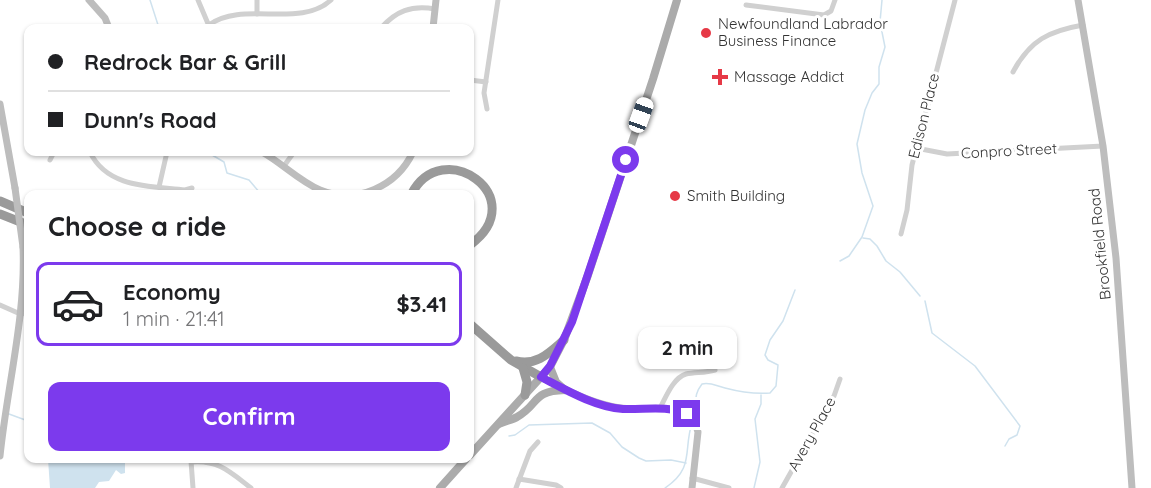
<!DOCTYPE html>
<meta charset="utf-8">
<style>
:root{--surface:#fff;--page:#f2f2f2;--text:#202124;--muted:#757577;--line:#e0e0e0;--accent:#7c3aed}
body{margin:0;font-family:Quicksand,sans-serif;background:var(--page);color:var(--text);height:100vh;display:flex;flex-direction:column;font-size:22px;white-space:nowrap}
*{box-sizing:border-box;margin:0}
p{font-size:20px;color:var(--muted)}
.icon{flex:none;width:33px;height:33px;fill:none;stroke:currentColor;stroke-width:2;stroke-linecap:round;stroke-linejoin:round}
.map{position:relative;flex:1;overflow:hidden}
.panel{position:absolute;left:24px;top:190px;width:450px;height:273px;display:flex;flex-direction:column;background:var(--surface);border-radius:12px;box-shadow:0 2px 4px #0004}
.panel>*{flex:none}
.hud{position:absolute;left:24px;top:24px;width:450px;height:132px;border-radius:12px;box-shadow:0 2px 4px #0004;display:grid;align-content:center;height:132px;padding:0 24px;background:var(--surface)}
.end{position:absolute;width:27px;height:27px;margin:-14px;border:8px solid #7c3aed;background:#fff;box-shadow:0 0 0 3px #fff}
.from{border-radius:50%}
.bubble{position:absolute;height:42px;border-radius:12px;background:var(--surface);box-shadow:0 2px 4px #0004;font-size:20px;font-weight:700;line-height:42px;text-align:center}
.car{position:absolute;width:18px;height:36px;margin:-18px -9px;border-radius:8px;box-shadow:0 0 4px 2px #0007;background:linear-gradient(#fff 24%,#345 0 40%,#fff 0 76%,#345 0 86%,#fff 0)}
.hud b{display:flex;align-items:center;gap:21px;height:57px;font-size:22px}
.hud b+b{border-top:2px solid var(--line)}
.hud i{width:15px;height:15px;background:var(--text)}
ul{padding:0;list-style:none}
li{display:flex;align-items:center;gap:18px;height:84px;margin:0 12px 9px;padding:0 12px;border:3px solid var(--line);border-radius:12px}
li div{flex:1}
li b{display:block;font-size:22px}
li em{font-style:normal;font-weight:700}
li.on{border-color:var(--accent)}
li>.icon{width:54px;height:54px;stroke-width:1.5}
h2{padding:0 24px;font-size:27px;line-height:72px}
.cta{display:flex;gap:12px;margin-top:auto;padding:12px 24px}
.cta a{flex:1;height:69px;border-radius:12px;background:var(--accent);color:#fff;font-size:24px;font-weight:700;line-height:69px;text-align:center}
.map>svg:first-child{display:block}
.water{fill:#cfe2ee}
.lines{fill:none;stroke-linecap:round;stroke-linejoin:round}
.stream{stroke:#cfe2ee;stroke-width:1.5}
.street{stroke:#d0d0d0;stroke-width:5}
.secondary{stroke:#bdbdbd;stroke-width:7}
.primary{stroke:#ababab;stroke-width:8}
.highway{stroke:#9a9a9a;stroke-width:9}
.secondary-bridge{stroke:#bdbdbd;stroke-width:7}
.route{stroke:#7c3aed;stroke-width:8}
.poi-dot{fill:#e63946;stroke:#fff;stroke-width:2}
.labels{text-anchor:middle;stroke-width:6;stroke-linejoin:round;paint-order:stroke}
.poi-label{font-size:15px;fill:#333;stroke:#fff;text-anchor:start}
.street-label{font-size:15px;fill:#333;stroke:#fff}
</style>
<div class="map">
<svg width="1151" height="488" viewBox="0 0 1151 488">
<rect width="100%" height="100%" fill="#fff"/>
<path class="water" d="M48 459H125V473L121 474 116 470 109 481 99 482 95 488H50Z"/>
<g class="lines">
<g class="stream">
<path d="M150 0 159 28"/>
<path d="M207 152 224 162 227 173 249 180 260 193 268 195"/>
<path d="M863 238 870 239 877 246 886 261 900 272 920 296"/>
<path d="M840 261 849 256 862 237 873 206 862 173 857 144 865 110 872 93 879 84V67L885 47 880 22 882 0"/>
<path d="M925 301 932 333 975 366 1020 426 1017 435 1009 439 1005 446"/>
<path d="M9 414 28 421"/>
<path d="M694 415C698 402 692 397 702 384 711 382 716 386 725 388 740 392 755 394 770 393L776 386 778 365 768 360 765 355 770 340 783 321 795 290"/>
<path d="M509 436 515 435 529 425 592 423 610 433 622 447 639 458 646 461 671 460 686 463"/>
<path d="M665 488C695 468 683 450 692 423"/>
<path d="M754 488 760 462 755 419 761 404V395"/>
</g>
<g class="street">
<path d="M198 0 209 26"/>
<path d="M257 0V14"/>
<path d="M746 5 824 15 831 11 835 0"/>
<path d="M209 25C243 0 300 29 331 0"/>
<path d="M381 28C396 11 411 5 435 9"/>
<path d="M1013 72C1030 40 1049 31 1083 25"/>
<path d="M470 80 486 82"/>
<path d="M487 109 484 93 498 0"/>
<path d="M916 148 947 154 1103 146"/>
<path d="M90 152C107 188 150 186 185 190L192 188"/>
<path d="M50 160 54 152"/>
<path d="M284 166 294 152"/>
<path d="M159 187 167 152"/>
<path d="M901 234 907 210 912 165 955 0"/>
<path d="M0 305 18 313 28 314"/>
<path d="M660 408C666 397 673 378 686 374 696 372 705 373 715 370"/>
<path d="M191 461 193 488"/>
<path d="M192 462C219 460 230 472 251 488"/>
<path d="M692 478 729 488"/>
<path d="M519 479 556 485 561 488"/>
<path d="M516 488 530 451 538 442"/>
<path d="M782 488 834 396 840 379"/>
</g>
<g class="secondary">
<path d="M89 0 105 18 109 28"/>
<path d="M1078 0 1103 146 1116 258 1132 488"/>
<path d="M433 28 436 0"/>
<path d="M0 104 15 188"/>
<path d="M262 152C282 163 299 181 320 190 357 205 397 186 413 152"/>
<path d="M541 377C566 390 592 404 620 408 640 411 661 405 681 411 690 414 696 423 698 432L692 488"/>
<path d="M0 456C7 387 26 316 23 247"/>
</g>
<g class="primary">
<path d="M550 367 556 382 565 390"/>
<path d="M499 424C505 421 512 420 517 417 540 404 531 391 565 390"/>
<path d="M470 455 550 367 564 340 588 275 653 79 677 0"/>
<path d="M440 488 466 459"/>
</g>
<g class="highway">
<path d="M411 195C442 133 534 198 470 245"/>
<path d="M0 201 28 213"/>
<path d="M0 214 28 225"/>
<path d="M470 324 511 360 541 377"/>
<path d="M516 361C537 366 549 353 564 340"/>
<path d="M523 368 527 382 525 395"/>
</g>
<path class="secondary-bridge" d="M15 188 23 247"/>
</g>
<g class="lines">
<path class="route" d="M626 160 572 322 550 366 541 377C566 390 595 407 623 409 644 410 667 405 687 414"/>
</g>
<g class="poi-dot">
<circle cx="706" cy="33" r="6"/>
<path d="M717 68h6v6h6v6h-6v6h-6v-6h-6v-6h6z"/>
<circle cx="675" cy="196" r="6"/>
</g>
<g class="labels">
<g class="poi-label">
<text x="718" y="29">Newfoundland Labrador<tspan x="718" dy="17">Business Finance</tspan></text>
<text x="734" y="82">Massage Addict</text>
<text x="687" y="201">Smith Building</text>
</g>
<g class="street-label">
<text transform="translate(924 116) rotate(-76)" y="5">Edison Place</text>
<text transform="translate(1009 151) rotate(-3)" y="5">Conpro Street</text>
<text transform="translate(1100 244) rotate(-96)" y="5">Brookfield Road</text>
<text transform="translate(812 434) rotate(-61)" y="5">Avery Place</text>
</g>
</g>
</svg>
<i class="end from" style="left:626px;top:160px"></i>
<i class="end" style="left:687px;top:414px"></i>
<div class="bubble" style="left:638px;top:327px;width:99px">2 min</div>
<i class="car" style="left:641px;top:115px;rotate:20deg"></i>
<div class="hud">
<b><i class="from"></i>Redrock Bar &amp; Grill</b>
<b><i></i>Dunn's Road</b>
</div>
<section class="panel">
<h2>Choose a ride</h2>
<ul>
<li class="on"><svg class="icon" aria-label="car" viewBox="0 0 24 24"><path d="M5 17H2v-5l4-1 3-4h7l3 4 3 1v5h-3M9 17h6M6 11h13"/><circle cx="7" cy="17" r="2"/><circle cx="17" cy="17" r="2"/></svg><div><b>Economy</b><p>1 min · 21:41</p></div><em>$3.41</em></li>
</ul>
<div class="cta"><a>Confirm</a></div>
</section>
</div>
